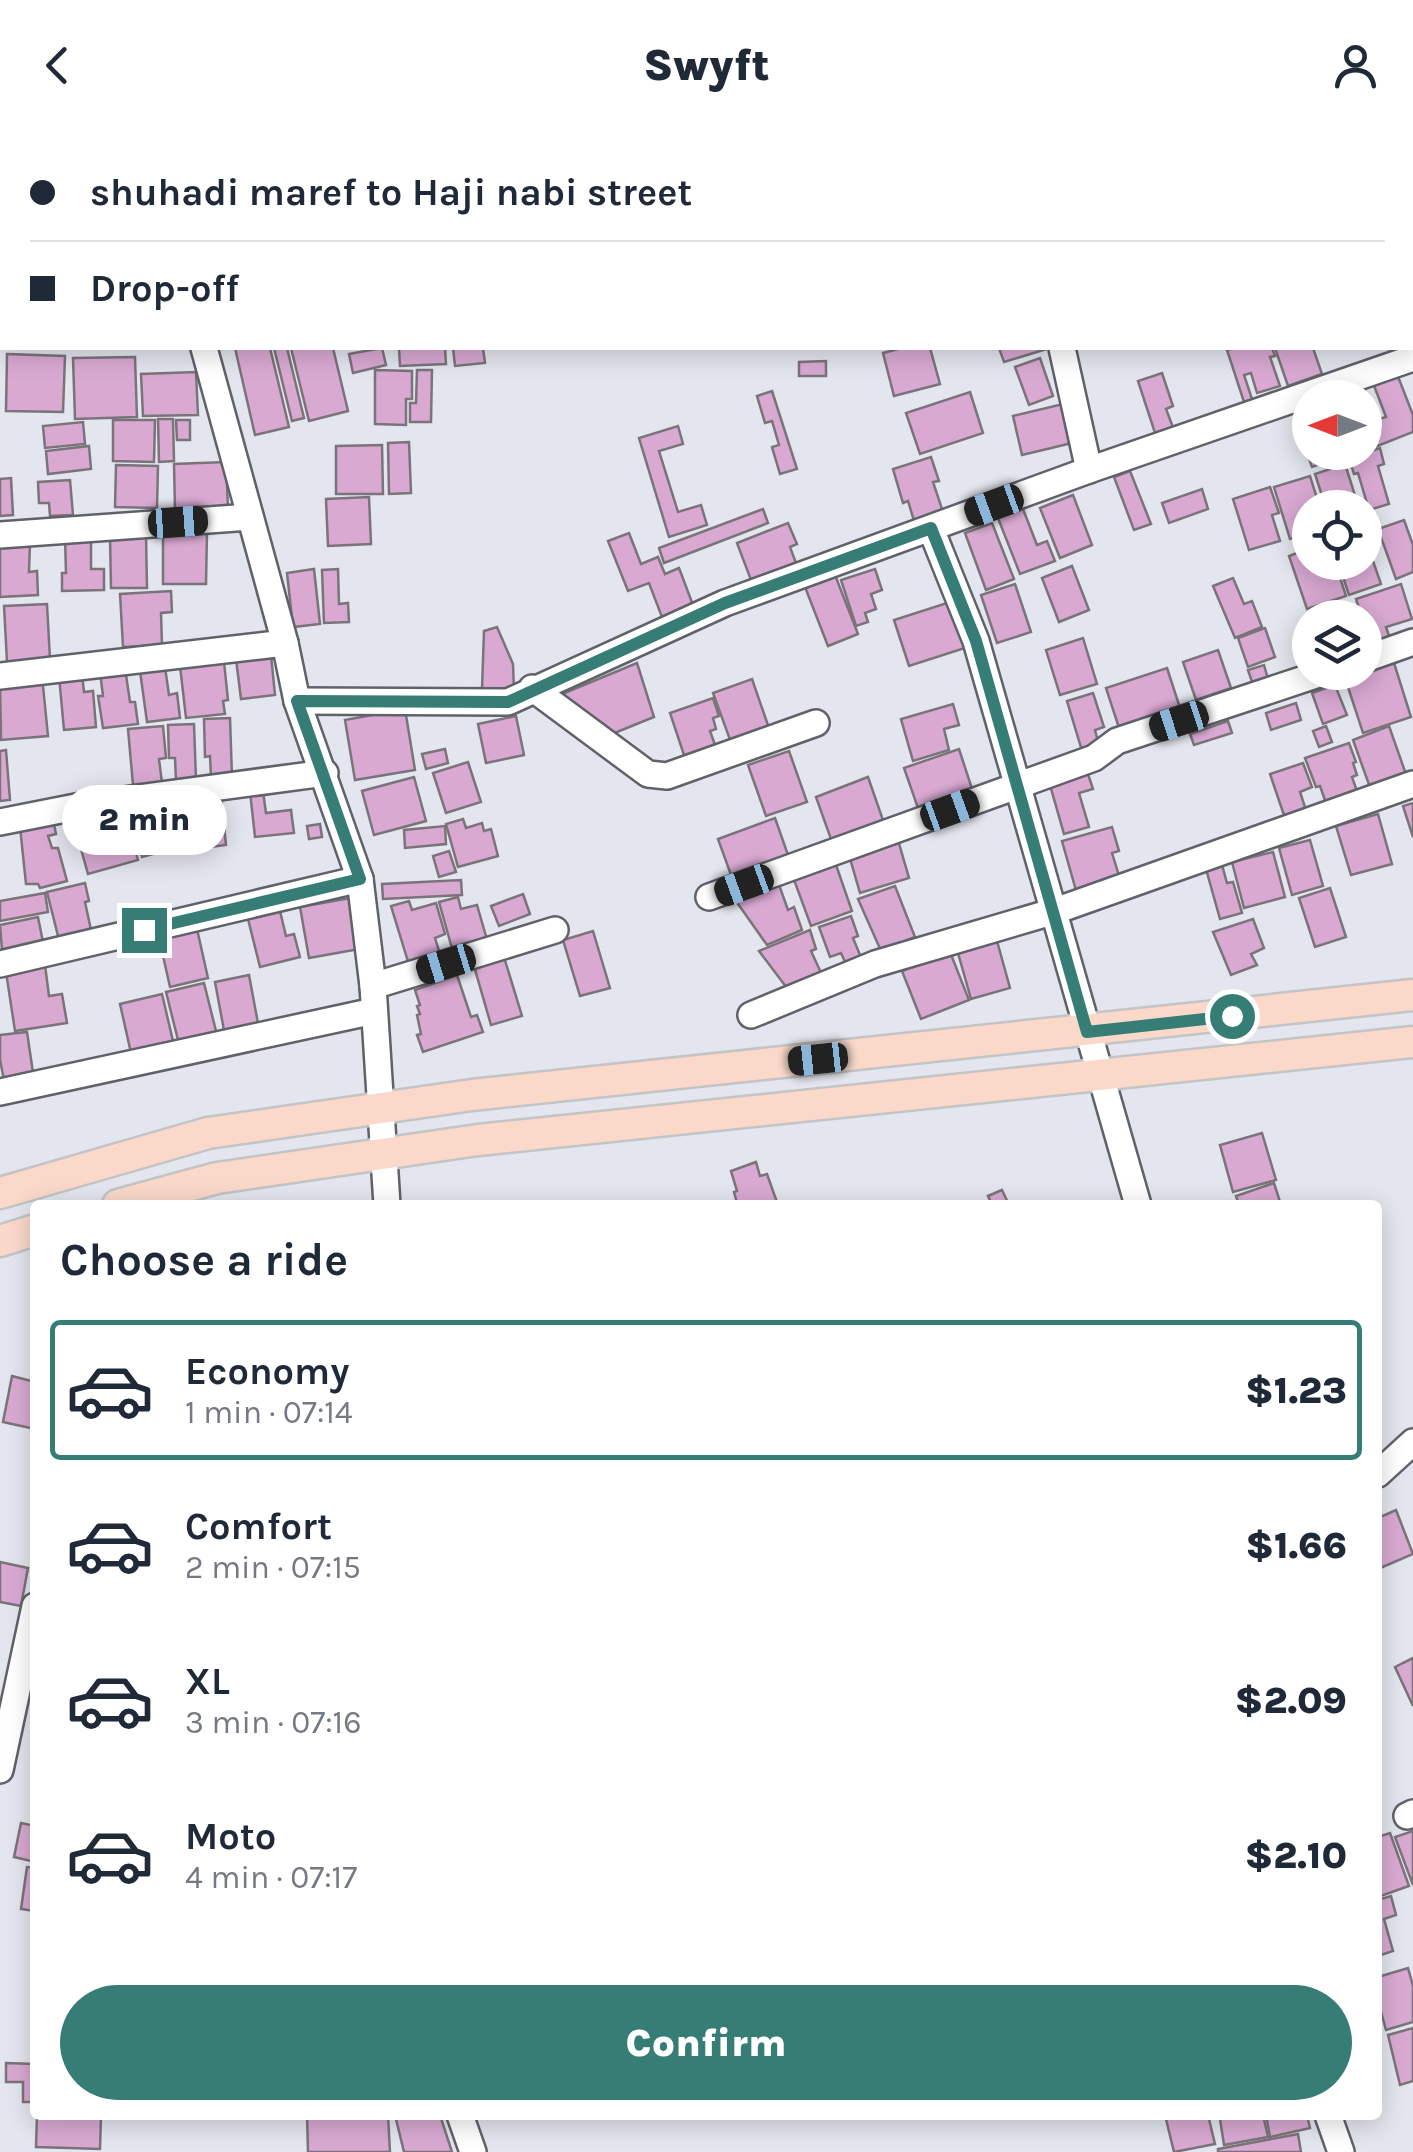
<!DOCTYPE html>
<meta charset="utf-8">
<style>
:root{--surface:#fff;--page:#f6f6f7;--text:#1f2937;--muted:#747a83;--line:#e0e1e3;--accent:#367d76}
body{margin:0;font-family:Karla,sans-serif;background:var(--page);color:var(--text);height:100vh;display:flex;flex-direction:column;font-size:38px;white-space:nowrap}
*{box-sizing:border-box;margin:0}
p{font-size:32px;color:var(--muted)}
.icon{flex:none;width:55px;height:55px;fill:none;stroke:currentColor;stroke-width:2;stroke-linecap:round;stroke-linejoin:round}
.map{position:relative;flex:1;overflow:hidden}
.side{position:absolute;left:30px;top:1070px;width:1352px;height:920px;display:flex;flex-direction:column;background:var(--surface);border-radius:10px;box-shadow:0 5px 25px #0003}
.side>*{flex:none}
.banner{position:absolute;left:0px;top:0px;width:1415px;height:220px;box-shadow:0 5px 25px #0003;display:grid;align-content:center;height:220px;padding:0 30px;background:var(--surface)}
.needle{width:65px;rotate:270deg}
.controls{position:absolute;left:1292px;top:250px;display:grid;gap:20px}
.controls a{display:grid;place-items:center;width:90px;height:90px;border-radius:50%;background:var(--surface);box-shadow:0 5px 25px #0003;font-size:50px}
.end{position:absolute;width:45px;height:45px;margin:-22px;border:12px solid #367d76;background:#fff;box-shadow:0 0 0 5px #fff}
.from{border-radius:50%}
.bubble{position:absolute;height:70px;border-radius:35px;background:var(--surface);box-shadow:0 5px 25px #0003;font-size:32px;font-weight:800;line-height:70px;text-align:center}
.car{position:absolute;width:30px;height:60px;margin:-30px -15px;border-radius:12px;box-shadow:0 0 8px 2px #0007;background:linear-gradient(#222 24%,#8ab4d8 0 40%,#222 0 76%,#8ab4d8 0 86%,#222 0)}
.banner b{display:flex;align-items:center;gap:35px;height:95px;font-size:38px}
.banner b+b{border-top:2px solid var(--line)}
.banner i{width:25px;height:25px;background:var(--text)}
ul{padding:0;list-style:none}
li{display:flex;align-items:center;gap:30px;height:140px;margin:0 20px 15px;padding:0 10px;border:5px solid transparent;border-radius:10px}
li div{flex:1}
li b{display:block;font-size:38px}
li em{font-style:normal;font-weight:800}
li.on{border-color:var(--accent)}
li>.icon{width:90px;height:90px;stroke-width:1.5}
h2{padding:0 30px;font-size:45px;line-height:120px}
.cta{display:flex;gap:20px;margin-top:auto;padding:20px 30px}
.cta a{flex:1;height:115px;border-radius:60px;background:var(--accent);color:#fff;font-size:40px;font-weight:800;line-height:115px;text-align:center}
header{display:flex;justify-content:space-between;align-items:center;height:130px;padding:0 30px;background:var(--surface);font-size:45px;font-weight:800}
.map>svg:first-child{display:block}
.building{fill:#d9a9d2;stroke:#7b737a;stroke-width:2.5}
.lines{fill:none;stroke-linecap:round;stroke-linejoin:round}
.minor-casing{stroke:#60626a;stroke-width:30}
.major-casing{stroke:#c4c4c5;stroke-width:35}
.minor{stroke:#fff;stroke-width:25}
.major{stroke:#fad9cb;stroke-width:30}
.route{stroke:#367d76;stroke-width:12}
</style>
<header><svg class="icon" aria-label="back" viewBox="0 0 24 24"><path d="M15 5l-7 7 7 7"/></svg>Swyft<svg class="icon" aria-label="person" viewBox="0 0 24 24"><circle cx="12" cy="8" r="4"/><path d="M4 21q1-7 8-7t8 7"/></svg></header>
<div class="map">
<svg width="1413" height="2022" viewBox="0 0 1413 2022">
<rect width="100%" height="100%" fill="#e4e6ef"/>
<g class="building">
<path d="M235 218H270L289 297 255 305Z"/>
<path d="M274 218H287L304 288 292 291Z"/>
<path d="M291 218H333L348 281 309 291Z"/>
<path d="M382 218 386 235 353 243 349 224Z"/>
<path d="M399 218H445L446 234 400 236Z"/>
<path d="M453 218H483L485 233 455 236Z"/>
<path d="M902 218H930L940 254 894 266 883 223Z"/>
<path d="M999 218H1050L1004 232Z"/>
<path d="M1235 218H1272L1275 226 1270 227 1280 256 1257 263 1251 243 1244 245 1253 272 1245 275 1227 220Z"/>
<path d="M1275 218H1313L1322 244 1288 256Z"/>
<path d="M7 224 65 226 63 282 6 281Z"/>
<path d="M135 227 137 287 75 289 73 228Z"/>
<path d="M1040 228 1053 266 1029 275 1015 237Z"/>
<path d="M826 231V246H799V232Z"/>
<path d="M375 240 412 241V269H406V295L375 294Z"/>
<path d="M417 240H432L431 292H410V273H416Z"/>
<path d="M196 242 198 285 143 286 141 244Z"/>
<path d="M1162 243 1173 276 1166 279 1174 300 1156 306 1138 251Z"/>
<path d="M1397 244 1413 285V302L1365 321V268L1339 267 1364 258 1376 290 1386 287 1373 253Z"/>
<path d="M772 261 797 339 780 344 772 317 779 315 772 291 765 293 757 266Z"/>
<path d="M970 262 983 303 920 324 906 283Z"/>
<path d="M1063 274 1072 313 1022 325 1013 286Z"/>
<path d="M1310 278V322L1346 325 1312 337 1298 299 1308 295 1303 281Z"/>
<path d="M158 289H173L174 331 159 332Z"/>
<path d="M113 290H155L154 332 113 331Z"/>
<path d="M176 290H190V310H177Z"/>
<path d="M83 292 85 314 45 318 43 296Z"/>
<path d="M678 296 683 314 659 321 678 382 701 375 707 395 669 407 639 308Z"/>
<path d="M409 312 411 363 389 364 388 313Z"/>
<path d="M382 315 383 364H336V316Z"/>
<path d="M89 316 91 339 48 344 46 321Z"/>
<path d="M1380 318 1384 334 1378 336 1389 374 1369 380 1358 343 1354 344 1349 328Z"/>
<path d="M931 327 939 351 933 352 944 385 915 394 908 371 903 373 893 339Z"/>
<path d="M226 332 228 377 175 379 174 334Z"/>
<path d="M1345 334 1359 378H1326L1315 344Z"/>
<path d="M116 335 158 336 157 378 115 377Z"/>
<path d="M1130 341 1151 394 1134 400 1114 347Z"/>
<path d="M1310 346 1320 378H1310V403L1290 409 1274 357Z"/>
<path d="M11 348 13 385 0 386V349Z"/>
<path d="M70 350 73 385 50 386 49 373H39L38 352Z"/>
<path d="M1270 357 1279 383 1272 385 1280 411 1249 420 1233 369Z"/>
<path d="M1202 359 1208 379 1169 393 1162 373Z"/>
<path d="M1073 365 1092 415 1060 428 1040 378Z"/>
<path d="M369 367 371 414 328 416 326 369Z"/>
<path d="M763 379 768 393 664 433 659 418Z"/>
<path d="M1023 379 1037 415 1047 411 1055 431 1020 444 998 388Z"/>
<path d="M1404 390 1413 415V442L1396 449 1378 399Z"/>
<path d="M788 393 797 414 790 417 796 433 751 450 737 413Z"/>
<path d="M992 393 1014 449 986 460 965 403Z"/>
<path d="M163 400 207 401 206 454H163Z"/>
<path d="M629 403 641 434 658 427 665 444 679 438 696 483 665 495 649 453 628 461 608 411Z"/>
<path d="M146 405 147 458H111L110 406Z"/>
<path d="M65 407H91V439H104V460L62 461V443H66Z"/>
<path d="M1365 408 1381 454 1349 465 1338 432H1365Z"/>
<path d="M30 413 29 442 37 441 38 465 0 467V414Z"/>
<path d="M1310 418V432H1335L1346 466 1307 479 1289 426Z"/>
<path d="M1072 436 1089 480 1059 492 1042 448Z"/>
<path d="M314 439 320 494 293 497 287 443Z"/>
<path d="M338 439 339 474 348 473 349 492 324 493 322 440Z"/>
<path d="M875 439 882 460 871 464 876 479 865 483 868 492 856 496 841 450Z"/>
<path d="M835 445 858 504 828 516 805 457Z"/>
<path d="M1233 448 1244 474 1252 471 1262 497 1235 508 1213 456Z"/>
<path d="M1015 454 1031 502 997 513 981 465Z"/>
<path d="M1401 454 1412 489 1386 497 1393 518 1374 524 1356 469Z"/>
<path d="M171 461 172 482 161 483 162 515 123 517 120 464Z"/>
<path d="M950 472 965 518 909 536 894 490Z"/>
<path d="M47 474 50 529 7 532 4 476Z"/>
<path d="M497 497 513 534 514 561 482 559 484 501Z"/>
<path d="M1265 498 1275 527 1248 537 1238 508Z"/>
<path d="M1083 508 1097 554 1060 565 1046 520Z"/>
<path d="M1218 520 1231 558 1196 570 1183 532Z"/>
<path d="M271 525 275 565 241 569 236 529Z"/>
<path d="M224 532 228 570 223 571 225 584 186 588 180 536Z"/>
<path d="M637 533 654 587 612 604 555 567Z"/>
<path d="M1394 533 1411 587 1363 603 1345 548Z"/>
<path d="M1264 535 1270 556 1255 561 1248 540Z"/>
<path d="M165 537 169 565 177 563 180 588 147 592 140 541Z"/>
<path d="M125 538 130 572H135L138 594 103 598 98 566H103L100 542Z"/>
<path d="M1167 538 1182 584 1121 604 1106 558Z"/>
<path d="M82 544 84 562 93 561 96 597 64 600 59 546Z"/>
<path d="M42 546 48 606 1 610 0 550Z"/>
<path d="M752 549 771 604 733 618 713 563Z"/>
<path d="M1335 555 1347 585 1323 594 1312 563Z"/>
<path d="M1093 563 1104 597 1095 600 1100 619 1083 624 1067 571Z"/>
<path d="M713 568 719 586 713 588 716 599 710 601 718 623 687 634 670 583Z"/>
<path d="M1296 573 1301 590 1271 600 1266 583Z"/>
<path d="M953 574 959 595 944 599 949 620 913 631 901 589Z"/>
<path d="M405 579 415 640 355 650 345 590Z"/>
<path d="M516 586 524 625 486 633 478 594Z"/>
<path d="M230 588 232 647 211 648 210 626 205 627 204 589Z"/>
<path d="M1228 591 1232 603 1194 615 1190 604Z"/>
<path d="M194 594 196 650 176 651 175 628H169L168 595Z"/>
<path d="M163 596 166 628 159 629 162 653 133 655 128 599Z"/>
<path d="M1326 596 1332 612 1319 617 1313 601Z"/>
<path d="M1389 596 1408 650 1372 663 1353 610Z"/>
<path d="M1349 613 1356 632 1353 633 1357 645 1352 647 1358 664 1327 676 1320 656 1316 657 1305 628Z"/>
<path d="M445 619 448 633 426 639 422 624Z"/>
<path d="M959 619 973 662 919 681 904 638Z"/>
<path d="M6 620 10 670 0 671V621Z"/>
<path d="M789 621 807 672 766 686 748 635Z"/>
<path d="M468 632 481 672 446 683 433 643Z"/>
<path d="M1303 633 1312 657 1300 662 1307 683 1286 691 1270 644Z"/>
<path d="M1088 644 1093 659 1079 663 1089 697 1064 704 1050 655Z"/>
<path d="M414 647 426 691 374 705 362 661Z"/>
<path d="M868 647 884 693 832 712 816 667Z"/>
<path d="M263 661 266 683 291 680 294 703 255 707 250 662Z"/>
<path d="M221 666 226 715 187 720 182 670Z"/>
<path d="M162 672 168 697 174 696 176 704 183 702 186 715 142 727 130 680Z"/>
<path d="M1413 673V707L1403 676Z"/>
<path d="M90 682 93 691 111 685 119 711 131 707 138 730 88 744 72 687Z"/>
<path d="M1378 684 1392 734 1351 745 1336 696Z"/>
<path d="M775 688 788 725 731 745 718 709Z"/>
<path d="M463 689 466 698 482 693 484 701 491 699 498 726 458 737 446 694Z"/>
<path d="M54 694 56 704 48 706 52 718H58L67 751 40 758 38 754H26L20 697Z"/>
<path d="M320 694 322 707 309 709 307 696Z"/>
<path d="M445 696 446 714 405 718 404 700Z"/>
<path d="M1112 697 1119 721 1112 723 1121 752 1077 764 1062 711Z"/>
<path d="M898 710 909 748 860 763 849 725Z"/>
<path d="M1310 710 1323 756 1292 765 1279 718Z"/>
<path d="M449 721 456 742 439 747 433 726Z"/>
<path d="M1273 722 1285 767 1244 778 1232 732Z"/>
<path d="M835 732 852 781 811 796 793 747Z"/>
<path d="M1222 735 1227 753 1233 752 1242 783 1220 789 1206 739Z"/>
<path d="M461 750 462 765 383 769 382 754Z"/>
<path d="M778 752 788 780 794 777 802 800 767 815 736 771Z"/>
<path d="M85 753 89 771 85 772 91 800 59 810 47 762Z"/>
<path d="M895 756 915 807 881 821 858 769Z"/>
<path d="M1330 758 1346 807 1315 817 1299 768Z"/>
<path d="M45 763 48 782 0 791V771Z"/>
<path d="M523 764 530 784 499 796 491 776Z"/>
<path d="M356 767 365 818 309 828 300 777Z"/>
<path d="M458 767 461 779 477 775 488 813 453 822 439 772Z"/>
<path d="M409 771 412 780 436 773 445 804 435 808 440 824 410 838 391 776Z"/>
<path d="M279 777 286 806 294 804 300 827 260 837 247 785Z"/>
<path d="M851 786 858 806 853 808 862 830 846 834 841 823 830 827 819 797Z"/>
<path d="M38 787 43 812 2 820 0 795Z"/>
<path d="M1253 789 1264 818 1251 824 1257 835 1231 845 1213 802Z"/>
<path d="M197 799 208 848 170 857 159 808Z"/>
<path d="M810 800 816 819 811 821 823 847 787 858 759 821Z"/>
<path d="M593 801 610 858 580 866 563 810Z"/>
<path d="M997 811 1010 858 971 869 958 823Z"/>
<path d="M950 822 969 870 921 889 902 841Z"/>
<path d="M504 827 522 886 491 895 474 836Z"/>
<path d="M45 835 49 866 62 864 67 893 15 901 6 842Z"/>
<path d="M249 845 260 904 226 911 215 852Z"/>
<path d="M457 845 471 887 477 885 483 902 423 922 417 905 421 904 417 885 420 884 417 876 420 875 415 860Z"/>
<path d="M204 853 217 905 179 914 166 862Z"/>
<path d="M162 864 173 911 157 915 159 925 133 932 120 874Z"/>
<path d="M27 902 35 956 6 960 0 930V905Z"/>
<path d="M1262 1003 1276 1050 1233 1062 1220 1015Z"/>
<path d="M756 1032 760 1046 767 1044 778 1075H733L737 1073 734 1062 737 1061 731 1041Z"/>
<path d="M1274 1053 1281 1075H1239L1236 1066Z"/>
<path d="M1002 1060 1009 1075H992L988 1066Z"/>
<path d="M12 1246 35 1252V1299L3 1292Z"/>
<path d="M1396 1380 1413 1424 1378 1439V1388Z"/>
<path d="M0 1432 28 1438 21 1476 0 1472Z"/>
<path d="M1413 1528V1576L1395 1537Z"/>
<path d="M21 1693 35 1696V1732L14 1727Z"/>
<path d="M1413 1701V1755L1395 1707Z"/>
<path d="M1390 1703 1409 1756 1378 1767V1707Z"/>
<path d="M27 1737 35 1738V1781L21 1779Z"/>
<path d="M1391 1766 1396 1785 1384 1789 1393 1821 1378 1826V1770Z"/>
<path d="M1408 1838 1413 1856V1892L1386 1900 1378 1871V1847Z"/>
<path d="M1413 1898V1951L1400 1955 1388 1905Z"/>
<path d="M6 1933 35 1934V1972H23V1952H6Z"/>
<path d="M37 1985H101L100 2019 36 2017Z"/>
<path d="M307 1985H388L390 2022H308Z"/>
<path d="M395 1985H440L452 2022H404Z"/>
<path d="M1165 1985H1208L1215 2014 1174 2022Z"/>
<path d="M1228 1985H1263L1268 2007 1224 2015 1220 1989Z"/>
<path d="M1266 1985H1307L1310 1998 1270 2007Z"/>
<path d="M1298 2004 1301 2022H1218V2019Z"/>
</g>
<g class="lines">
<defs>
<g id="minor">
<path d="M490 0 491 2"/>
<path d="M1022 0V2"/>
<path d="M193 2V0"/>
<path d="M204 218 285 513 297 571 360 749 373 856 387 1075"/>
<path d="M1062 218 1089 340"/>
<path d="M931 399 976 511 1138 1075"/>
<path d="M0 405 250 387"/>
<path d="M1365 529 1413 512"/>
<path d="M0 546 285 513"/>
<path d="M532 558 648 644 667 646 816 593"/>
<path d="M297 571 508 572 725 473 1089 340 1413 228"/>
<path d="M0 692 86 675 325 643"/>
<path d="M709 767 1094 628 1117 611 1325 542"/>
<path d="M0 834 360 749"/>
<path d="M373 856 555 800"/>
<path d="M751 885 875 834 1055 781 1413 654"/>
<path d="M0 962 374 881"/>
<path d="M1378 1344 1413 1312"/>
<path d="M0 1640 35 1476"/>
<path d="M1407 1686 1413 1683"/>
<path d="M460 1985 473 2022"/>
<path d="M1328 1985 1341 2022"/>
</g>
<g id="major">
<path d="M0 1063 208 1003 472 965 1413 865"/>
<path d="M118 1075 217 1048 478 1010 1413 912"/>
<path d="M0 1111 35 1100"/>
</g>
</defs>
<use href="#minor" class="minor-casing"/>
<use href="#major" class="major-casing"/>
<use href="#minor" class="minor"/>
<use href="#major" class="major"/>
</g>
<g class="lines">
<path class="route" d="M144 800 360 749 297 571 508 572 725 473 931 398 976 511 1087 902 1232 886"/>
</g>
</svg>
<div class="controls">
<a><svg class="needle" viewBox="-14 -14 28 28"><path d="M0-13l5 13h-10z" fill="#e53935"/><path d="M0 13l5-13h-10z" fill="#747a83"/></svg></a>
<a><svg class="icon" aria-label="locate" viewBox="0 0 24 24"><circle cx="12" cy="12" r="6"/><path d="M12 2v4M12 18v4M2 12h4M18 12h4"/></svg></a>
<a><svg class="icon" aria-label="layers" viewBox="0 0 24 24"><path d="M12 4l9 5-9 5-9-5zM3 14l9 5 9-5"/></svg></a>
</div>
<i class="end from" style="left:1232px;top:886px"></i>
<i class="end" style="left:144px;top:800px"></i>
<div class="bubble" style="left:62px;top:655px;width:165px">2 min</div>
<i class="car" style="left:994px;top:375px;rotate:250deg"></i>
<i class="car" style="left:178px;top:392px;rotate:86deg"></i>
<i class="car" style="left:1179px;top:591px;rotate:252deg"></i>
<i class="car" style="left:950px;top:680px;rotate:70deg"></i>
<i class="car" style="left:744px;top:755px;rotate:250deg"></i>
<i class="car" style="left:446px;top:834px;rotate:253deg"></i>
<i class="car" style="left:818px;top:929px;rotate:264deg"></i>
<div class="banner">
<b><i class="from"></i>shuhadi maref to Haji nabi street</b>
<b><i></i>Drop-off</b>
</div>
<section class="side">
<h2>Choose a ride</h2>
<ul>
<li class="on"><svg class="icon" aria-label="car" viewBox="0 0 24 24"><path d="M5 17H2v-5l4-1 3-4h7l3 4 3 1v5h-3M9 17h6M6 11h13"/><circle cx="7" cy="17" r="2"/><circle cx="17" cy="17" r="2"/></svg><div><b>Economy</b><p>1 min · 07:14</p></div><em>$1.23</em></li>
<li><svg class="icon" aria-label="car" viewBox="0 0 24 24"><path d="M5 17H2v-5l4-1 3-4h7l3 4 3 1v5h-3M9 17h6M6 11h13"/><circle cx="7" cy="17" r="2"/><circle cx="17" cy="17" r="2"/></svg><div><b>Comfort</b><p>2 min · 07:15</p></div><em>$1.66</em></li>
<li><svg class="icon" aria-label="car" viewBox="0 0 24 24"><path d="M5 17H2v-5l4-1 3-4h7l3 4 3 1v5h-3M9 17h6M6 11h13"/><circle cx="7" cy="17" r="2"/><circle cx="17" cy="17" r="2"/></svg><div><b>XL</b><p>3 min · 07:16</p></div><em>$2.09</em></li>
<li><svg class="icon" aria-label="car" viewBox="0 0 24 24"><path d="M5 17H2v-5l4-1 3-4h7l3 4 3 1v5h-3M9 17h6M6 11h13"/><circle cx="7" cy="17" r="2"/><circle cx="17" cy="17" r="2"/></svg><div><b>Moto</b><p>4 min · 07:17</p></div><em>$2.10</em></li>
</ul>
<div class="cta"><a>Confirm</a></div>
</section>
</div>
